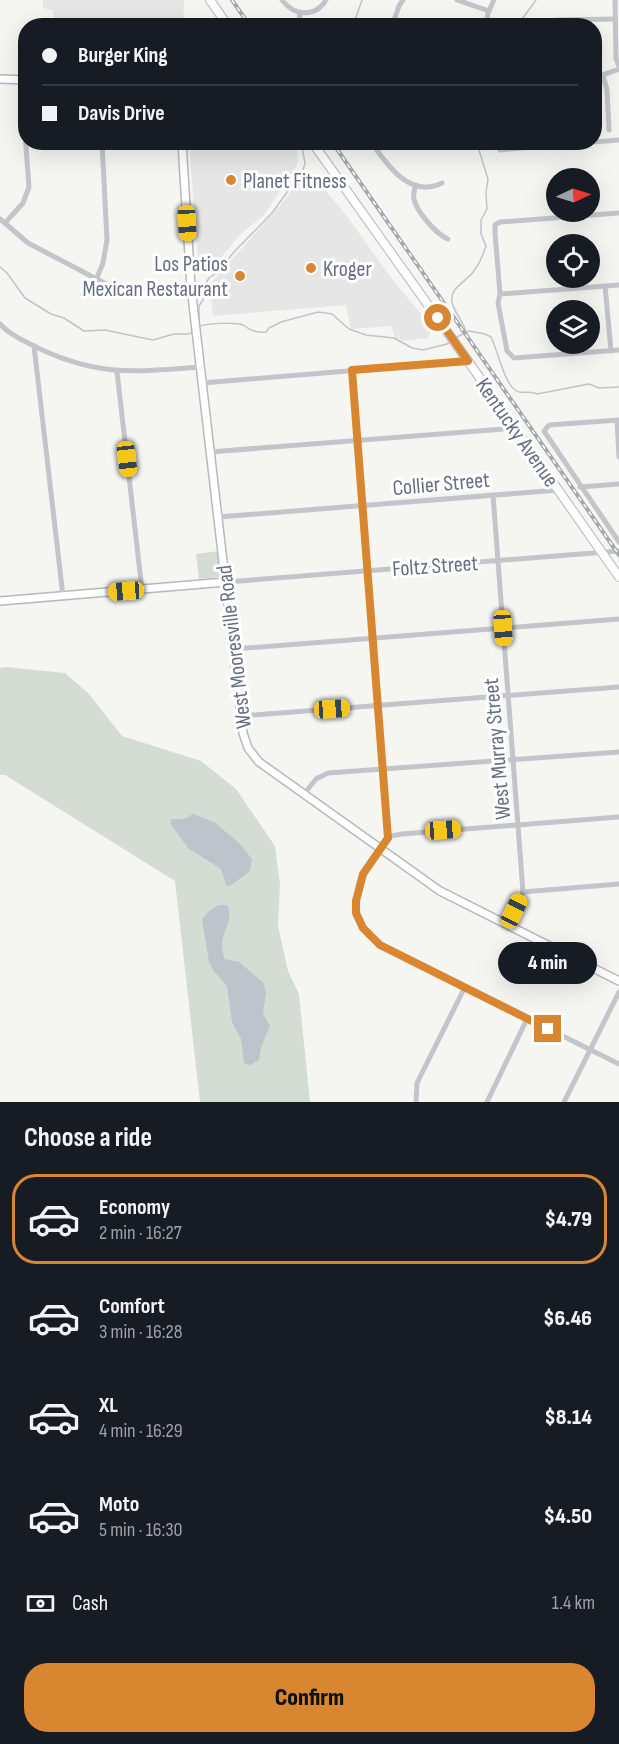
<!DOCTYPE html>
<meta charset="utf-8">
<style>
:root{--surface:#171b24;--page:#242831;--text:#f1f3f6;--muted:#9ea1a6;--line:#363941;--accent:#d98630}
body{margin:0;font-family:"Sofia Sans Condensed",sans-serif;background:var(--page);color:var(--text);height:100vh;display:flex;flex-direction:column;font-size:22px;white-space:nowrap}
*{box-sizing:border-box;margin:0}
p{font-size:20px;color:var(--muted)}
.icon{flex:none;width:33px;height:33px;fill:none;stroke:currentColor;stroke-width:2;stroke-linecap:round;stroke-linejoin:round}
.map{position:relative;height:1102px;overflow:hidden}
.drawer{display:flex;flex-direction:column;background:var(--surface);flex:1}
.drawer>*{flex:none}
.hud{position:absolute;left:18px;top:18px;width:584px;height:132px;border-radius:24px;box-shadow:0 6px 24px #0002;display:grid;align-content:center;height:132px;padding:0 24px;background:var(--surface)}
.needle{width:39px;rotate:86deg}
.tools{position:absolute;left:546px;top:168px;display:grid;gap:12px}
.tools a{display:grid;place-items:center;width:54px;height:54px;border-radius:50%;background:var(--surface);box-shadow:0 6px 24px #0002;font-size:30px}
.end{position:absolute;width:27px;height:27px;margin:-14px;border:8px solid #d98630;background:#fff;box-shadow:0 0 0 3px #fff}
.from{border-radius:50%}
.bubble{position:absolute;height:42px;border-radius:21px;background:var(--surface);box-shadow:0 6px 24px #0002;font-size:20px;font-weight:800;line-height:42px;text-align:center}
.car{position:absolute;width:18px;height:36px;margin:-18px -9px;border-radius:8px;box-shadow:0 0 4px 2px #0007;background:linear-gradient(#f5c518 24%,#345 0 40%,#f5c518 0 76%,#345 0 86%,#f5c518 0)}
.hud b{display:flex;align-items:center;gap:21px;height:57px;font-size:22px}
.hud b+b{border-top:2px solid var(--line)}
.hud i{width:15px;height:15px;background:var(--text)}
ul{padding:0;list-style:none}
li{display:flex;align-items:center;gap:18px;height:90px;margin:0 12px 9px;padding:0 12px;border:3px solid transparent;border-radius:24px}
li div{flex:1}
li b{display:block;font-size:22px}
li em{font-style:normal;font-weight:800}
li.selected{border-color:var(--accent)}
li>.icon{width:54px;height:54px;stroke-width:1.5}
h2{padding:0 24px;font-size:27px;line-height:72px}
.pay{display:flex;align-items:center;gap:15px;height:66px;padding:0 24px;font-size:22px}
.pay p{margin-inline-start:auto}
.button{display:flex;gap:12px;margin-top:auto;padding:12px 24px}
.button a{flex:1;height:69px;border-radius:24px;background:var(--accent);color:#111;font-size:24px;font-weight:800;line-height:69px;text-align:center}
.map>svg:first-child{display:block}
.built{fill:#e6e6e6}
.green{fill:#d5dcd4}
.water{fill:#bdc4cc}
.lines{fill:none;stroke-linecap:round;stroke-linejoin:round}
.stream{stroke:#bdc4cc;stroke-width:1.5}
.secondary-casing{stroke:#b6b8be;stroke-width:10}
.primary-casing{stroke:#b7b8bd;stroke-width:10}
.street{stroke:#c4c5ca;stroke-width:5}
.secondary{stroke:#fff;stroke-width:7}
.primary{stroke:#fff;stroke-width:8}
.rail-casing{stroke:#a4a7ae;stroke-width:4}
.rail{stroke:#fff;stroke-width:1.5;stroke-dasharray:4.5;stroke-linecap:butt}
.route{stroke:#d98630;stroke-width:8}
.poi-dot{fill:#d98630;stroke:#fff;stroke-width:2}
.labels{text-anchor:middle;stroke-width:6;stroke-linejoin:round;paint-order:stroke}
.poi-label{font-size:22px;fill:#666e82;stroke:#fff;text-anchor:start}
.street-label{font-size:22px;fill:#666e82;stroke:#fff}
</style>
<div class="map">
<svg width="619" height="1102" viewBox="0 0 619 1102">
<rect width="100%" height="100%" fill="#f5f6f2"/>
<g class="built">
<path d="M43 0H184L183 25H54L53 10 43 8Z"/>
<path d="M189 143H292L298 153 297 166 265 214 241 234 212 268 199 270Z"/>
<path d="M306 172H310L346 215 392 279 426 320 431 331 428 338 404 341 395 338 391 326 351 329 346 305 213 316 210 284 278 208Z"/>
</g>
<g class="green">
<path d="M219 551 221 577 199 579 196 554Z"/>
<path d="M6 667 65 673 88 693 122 736 201 761 236 789 275 846 280 884 278 926 288 971 299 994 310 1102H200L175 881 5 775H0V668Z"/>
</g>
<g class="water">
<path d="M193 814 214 822 239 843 252 859 250 871 230 886 226 885 221 869 188 848 170 823 172 819H184Z"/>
<path d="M219 905H227C237 922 214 935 225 959L239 962 263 982 266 993 263 1014 270 1026 261 1047 259 1060 250 1065 244 1063 241 1039 232 1022 227 986 213 970 209 962 202 919 210 910Z"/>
</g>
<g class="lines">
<g class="stream">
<path d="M353 26 362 0"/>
<path d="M517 26 536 0"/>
<path d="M0 267 7 273 25 298 51 314 64 318 84 331 105 330 153 340 174 334H189L192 332"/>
<path d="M199 326V306L203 300 206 283 209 278 218 272 234 252 272 213 303 170 305 163 301 142"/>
<path d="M198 327C204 323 237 322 243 325 250 330 256 333 266 332L269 328 281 322 318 312 332 314 349 329 366 335 394 338 412 348 423 350 447 344 451 341"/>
<path d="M466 332C463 320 454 313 452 302 449 288 467 281 473 272 479 265 483 255 486 246L481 234V220L487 209 486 193 488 179 479 150V142"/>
<path d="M455 338 469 331 485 334 491 337C498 351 504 382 515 390 521 395 530 390 537 394L589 384 599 388 619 387"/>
</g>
<defs>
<g id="secondary">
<path d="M0 79 26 80"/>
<path d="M182 142 191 287 243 733 248 748 259 762 440 891 619 981"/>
<path d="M0 601 226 582"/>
</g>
<g id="primary">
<path d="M210 0 228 26"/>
<path d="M312 142 468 361 619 577"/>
</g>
</defs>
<use href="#secondary" class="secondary-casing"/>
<use href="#primary" class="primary-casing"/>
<g class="street">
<path d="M282 0C294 16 315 18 326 0"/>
<path d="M457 0 489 11"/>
<path d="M615 0 616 59 619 66"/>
<path d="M299 23 300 13"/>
<path d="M392 26 399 6 403 0"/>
<path d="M486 26 488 13 494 0"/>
<path d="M552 26 558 20 615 19"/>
<path d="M603 75 607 90 609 130"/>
<path d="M594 78 619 69"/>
<path d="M371 142C387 165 410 199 442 183"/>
<path d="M594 142 619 140"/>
<path d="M500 150 590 142"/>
<path d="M416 185C414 190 413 194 414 199 416 211 437 235 448 239"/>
<path d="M619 213 500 222 495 225V233L500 294 498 303 507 351 514 358 619 350"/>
<path d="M0 219 28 243 112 287 128 290 191 287"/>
<path d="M5 223 23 203 29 187 21 80"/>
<path d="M96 280 103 263 107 240 102 142"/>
<path d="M605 286 611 351"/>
<path d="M500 294 619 285"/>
<path d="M0 324C9 334 22 340 34 346 96 377 135 372 200 367"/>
<path d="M34 346 63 596"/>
<path d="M352 370 388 838"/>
<path d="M117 372 142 590"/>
<path d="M202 383 468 361"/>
<path d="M617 420 619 457"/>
<path d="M619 420 549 425 544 431 619 542"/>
<path d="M210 452 515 428"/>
<path d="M580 487 619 484"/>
<path d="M493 495 523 892 507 926"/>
<path d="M218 517 559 490"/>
<path d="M226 582 619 551"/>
<path d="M234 649 619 619"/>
<path d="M241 716 619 687"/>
<path d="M304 794 316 779 328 773 619 752"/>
<path d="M379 849 391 836 402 834 619 817"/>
<path d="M380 850C357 880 340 919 380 945L619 1064"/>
<path d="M523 892 619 884"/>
<path d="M416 1102 417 1083 465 987"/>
<path d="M487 1102 527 1019"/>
<path d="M564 1102 619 992"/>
</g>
<use href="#secondary" class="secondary"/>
<use href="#primary" class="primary"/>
<defs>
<g id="rail">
<path d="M232 0 250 26"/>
<path d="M332 142 619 555"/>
</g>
</defs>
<use href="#rail" class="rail-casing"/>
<use href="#rail" class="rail"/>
</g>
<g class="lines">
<path class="route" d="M438 318 468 361 352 370 388 838 363 874 356 901V913L363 928 380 945 548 1029"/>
</g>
<g class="poi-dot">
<circle cx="231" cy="180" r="6"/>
<circle cx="311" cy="268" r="6"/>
<circle cx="240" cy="276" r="6"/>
</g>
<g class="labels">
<g class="poi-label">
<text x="243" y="188">Planet Fitness</text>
<text x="228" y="271" text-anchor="end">Los Patios<tspan x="228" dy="25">Mexican Restaurant</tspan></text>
<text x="323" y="276">Kroger</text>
</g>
<g class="street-label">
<text transform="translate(518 432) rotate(55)" y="8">Kentucky Avenue</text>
<text transform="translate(441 483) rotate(-5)" y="8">Collier Street</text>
<text transform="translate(435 565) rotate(-4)" y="8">Foltz Street</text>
<text transform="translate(233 647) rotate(-97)" y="8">West Mooresville Road</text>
<text transform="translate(496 749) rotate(-95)" y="8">West Murray Street</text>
</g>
</g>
</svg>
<div class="tools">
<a><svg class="needle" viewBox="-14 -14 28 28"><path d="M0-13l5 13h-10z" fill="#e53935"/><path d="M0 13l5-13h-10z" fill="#9ea1a6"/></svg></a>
<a><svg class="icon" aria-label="locate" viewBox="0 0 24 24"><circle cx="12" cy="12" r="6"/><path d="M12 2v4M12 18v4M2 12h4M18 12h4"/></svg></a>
<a><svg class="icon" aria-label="layers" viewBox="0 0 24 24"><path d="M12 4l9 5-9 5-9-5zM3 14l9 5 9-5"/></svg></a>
</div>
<i class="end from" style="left:438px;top:318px"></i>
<i class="end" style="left:548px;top:1029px"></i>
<div class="bubble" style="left:498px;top:942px;width:99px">4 min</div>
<i class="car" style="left:187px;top:223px;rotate:177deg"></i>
<i class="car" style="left:127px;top:459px;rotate:173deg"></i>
<i class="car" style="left:126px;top:591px;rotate:266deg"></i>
<i class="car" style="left:503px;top:628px;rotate:176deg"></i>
<i class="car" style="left:332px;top:709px;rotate:86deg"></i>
<i class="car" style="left:443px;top:830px;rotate:86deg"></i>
<i class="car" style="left:514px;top:911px;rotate:26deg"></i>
<div class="hud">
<b><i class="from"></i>Burger King</b>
<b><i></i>Davis Drive</b>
</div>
</div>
<section class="drawer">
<h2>Choose a ride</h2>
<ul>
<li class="selected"><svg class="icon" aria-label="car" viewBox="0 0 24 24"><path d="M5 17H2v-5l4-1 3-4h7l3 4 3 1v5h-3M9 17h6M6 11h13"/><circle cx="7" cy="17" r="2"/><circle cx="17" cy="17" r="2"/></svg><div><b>Economy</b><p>2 min · 16:27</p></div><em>$4.79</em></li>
<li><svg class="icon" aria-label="car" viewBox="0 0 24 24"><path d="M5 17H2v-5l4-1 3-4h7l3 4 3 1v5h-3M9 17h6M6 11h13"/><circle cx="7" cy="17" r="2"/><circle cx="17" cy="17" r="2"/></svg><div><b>Comfort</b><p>3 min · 16:28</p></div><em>$6.46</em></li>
<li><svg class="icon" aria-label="car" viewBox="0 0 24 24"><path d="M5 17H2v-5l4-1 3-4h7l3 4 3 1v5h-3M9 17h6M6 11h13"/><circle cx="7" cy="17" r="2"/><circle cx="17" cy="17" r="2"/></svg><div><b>XL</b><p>4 min · 16:29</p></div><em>$8.14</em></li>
<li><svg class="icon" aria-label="car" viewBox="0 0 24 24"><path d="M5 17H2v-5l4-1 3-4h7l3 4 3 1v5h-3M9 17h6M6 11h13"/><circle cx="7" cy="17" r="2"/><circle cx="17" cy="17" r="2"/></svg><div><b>Moto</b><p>5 min · 16:30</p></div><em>$4.50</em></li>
</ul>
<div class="pay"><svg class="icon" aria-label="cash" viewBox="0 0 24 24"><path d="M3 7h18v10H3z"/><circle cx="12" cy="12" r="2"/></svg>Cash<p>1.4 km</p></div>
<div class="button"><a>Confirm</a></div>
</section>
